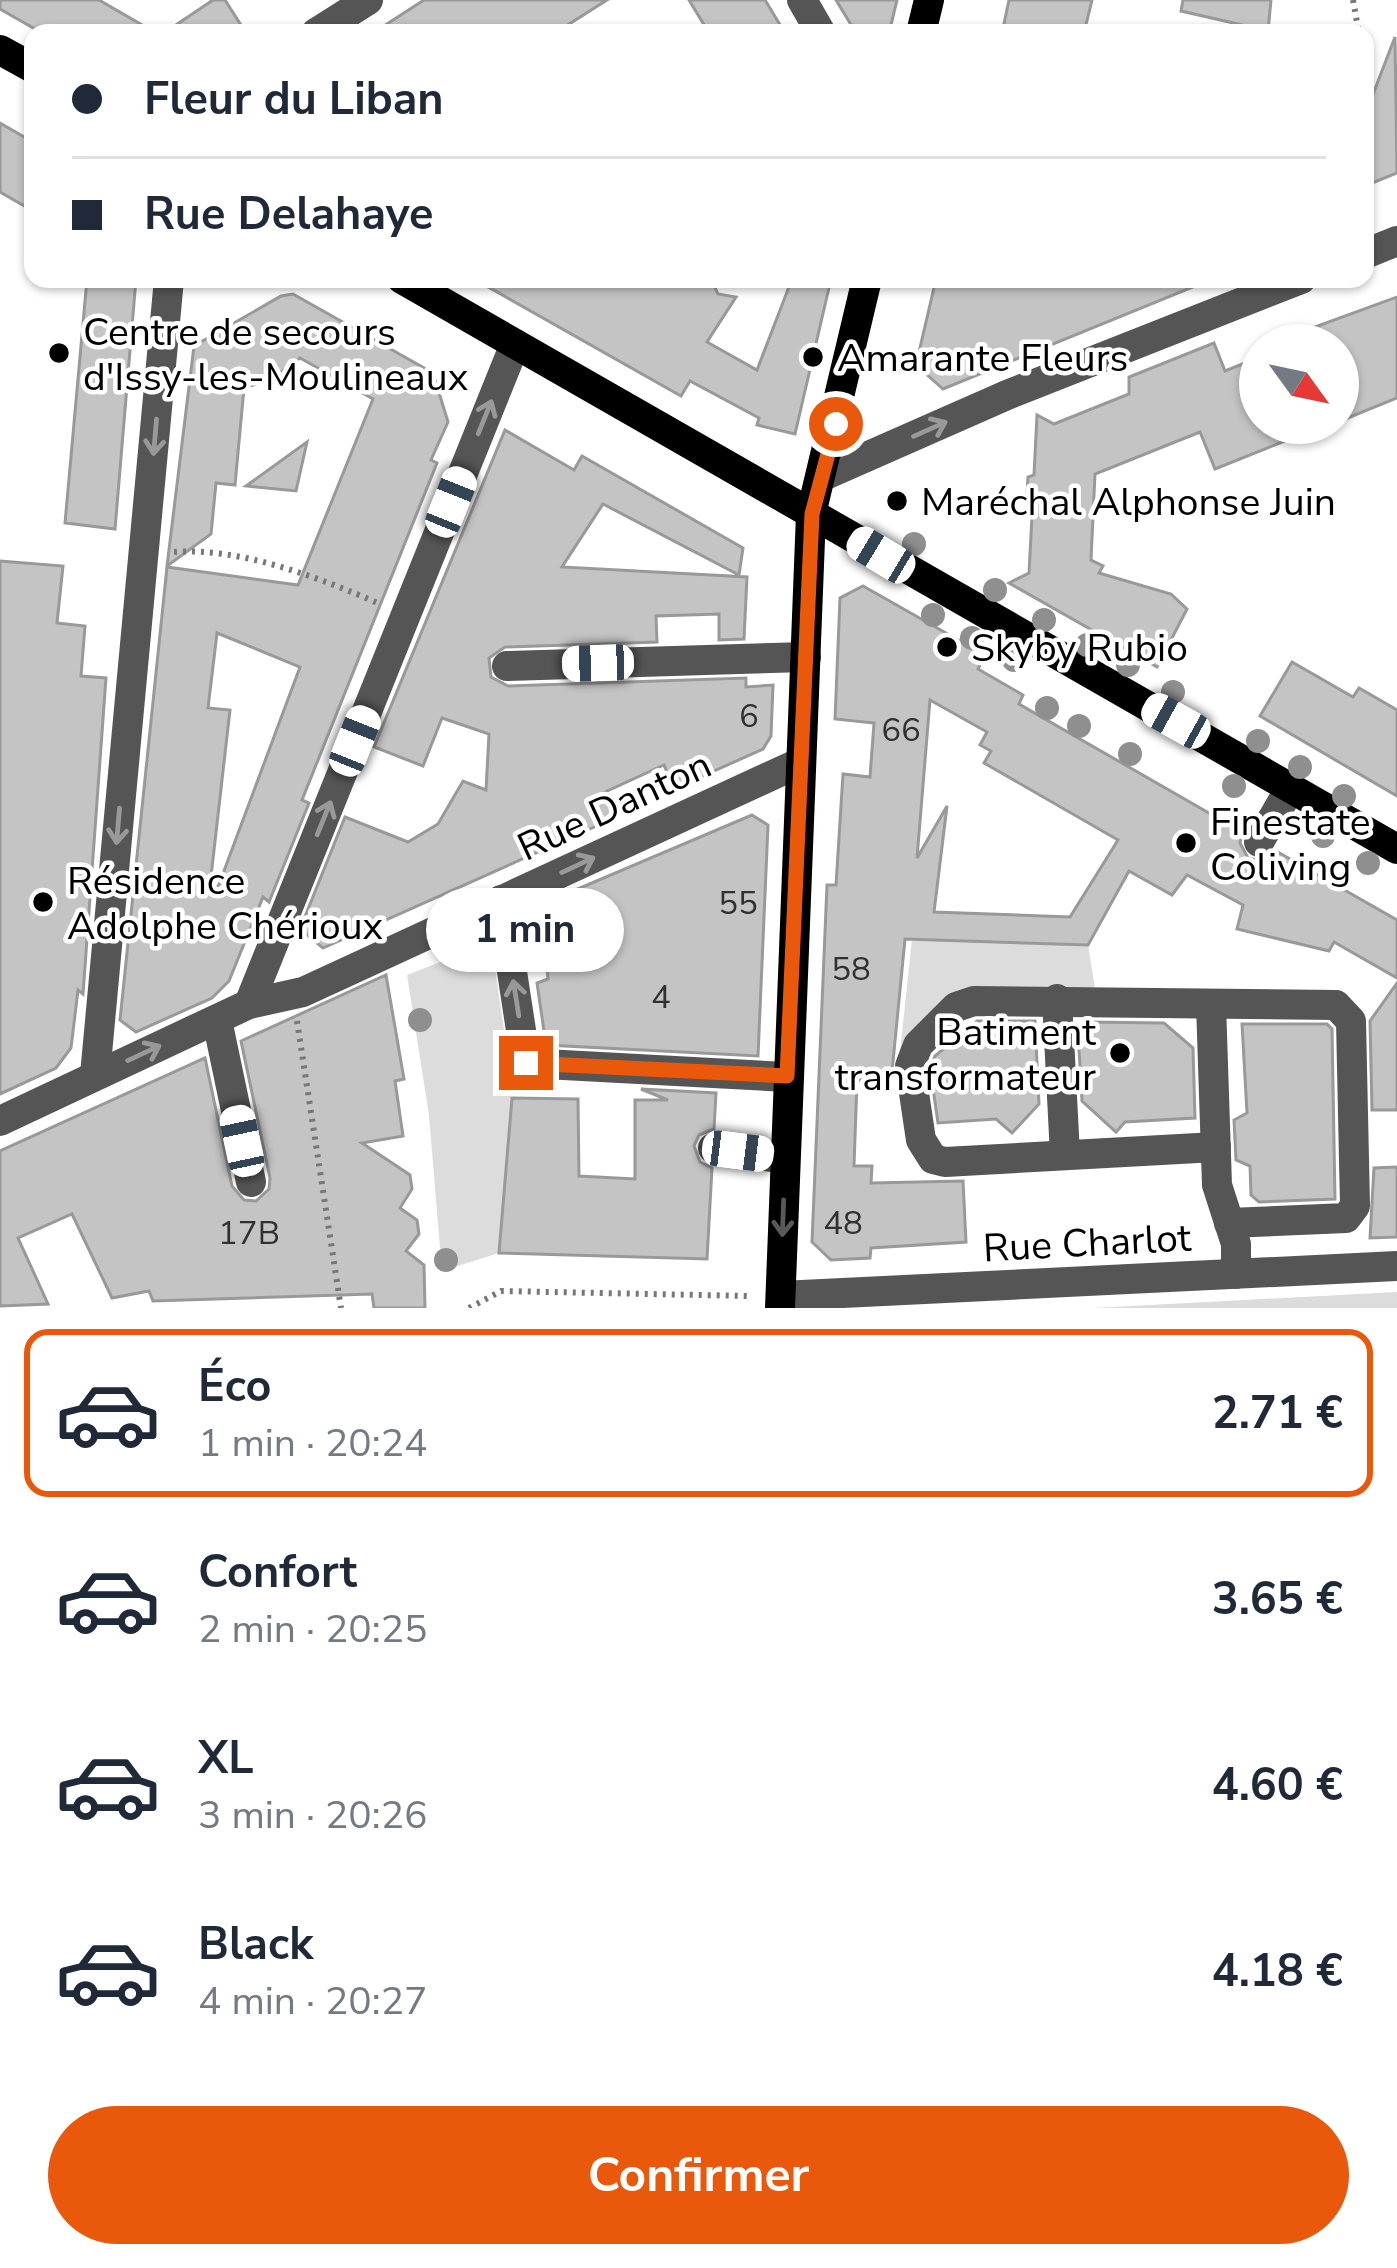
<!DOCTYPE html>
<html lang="fr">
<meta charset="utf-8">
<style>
:root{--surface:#fff;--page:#f2f2f3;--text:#1f2937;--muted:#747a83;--line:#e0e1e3;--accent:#ea580c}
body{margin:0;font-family:"Nunito Sans",sans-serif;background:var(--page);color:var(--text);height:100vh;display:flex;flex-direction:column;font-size:45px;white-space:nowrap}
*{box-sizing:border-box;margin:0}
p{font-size:39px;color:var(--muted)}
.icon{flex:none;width:66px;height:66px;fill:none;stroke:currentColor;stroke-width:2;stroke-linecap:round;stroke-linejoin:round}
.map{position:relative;height:1308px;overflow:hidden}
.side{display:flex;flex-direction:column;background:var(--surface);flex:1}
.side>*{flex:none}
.banner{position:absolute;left:24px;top:24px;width:1350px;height:264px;border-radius:24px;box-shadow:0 3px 9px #0004;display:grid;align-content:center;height:264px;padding:0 48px;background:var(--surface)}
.needle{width:78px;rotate:123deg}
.controls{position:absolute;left:1239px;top:324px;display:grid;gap:24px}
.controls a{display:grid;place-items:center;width:120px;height:120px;border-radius:50%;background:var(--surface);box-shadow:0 3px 9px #0004;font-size:60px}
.end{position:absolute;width:54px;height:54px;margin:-27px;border:15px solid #ea580c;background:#fff;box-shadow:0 0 0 6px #fff}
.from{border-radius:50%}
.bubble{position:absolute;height:84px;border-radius:42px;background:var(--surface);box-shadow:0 3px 9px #0004;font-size:39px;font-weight:700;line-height:84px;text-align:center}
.car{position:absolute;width:36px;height:72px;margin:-36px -18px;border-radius:15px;box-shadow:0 0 9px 3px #0007;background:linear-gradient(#fff 24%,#345 0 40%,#fff 0 76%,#345 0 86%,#fff 0)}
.banner b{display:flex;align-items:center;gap:42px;height:114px;font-size:45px}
.banner b+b{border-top:3px solid var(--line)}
.banner i{width:30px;height:30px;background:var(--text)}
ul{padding:21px 0 0;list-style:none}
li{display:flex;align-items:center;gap:36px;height:168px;margin:0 24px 18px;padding:0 24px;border:6px solid transparent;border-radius:24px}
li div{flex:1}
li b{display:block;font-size:45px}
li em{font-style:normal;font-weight:700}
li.selected{border-color:var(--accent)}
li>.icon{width:108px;height:108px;stroke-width:1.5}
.action{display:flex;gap:24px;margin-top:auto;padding:24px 48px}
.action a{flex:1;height:138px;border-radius:72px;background:var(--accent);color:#fff;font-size:48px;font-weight:700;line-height:138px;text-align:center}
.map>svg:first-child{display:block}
.green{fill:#dcdcdc}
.building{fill:#c4c4c4;stroke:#999;stroke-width:3;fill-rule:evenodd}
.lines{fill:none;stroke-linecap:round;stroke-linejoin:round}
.path{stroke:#777;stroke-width:6;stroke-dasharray:3 6;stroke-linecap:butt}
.minor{stroke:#555;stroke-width:30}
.major{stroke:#000;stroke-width:30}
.tree{fill:#8f8f8f}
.oneway{stroke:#999}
.oneway2{stroke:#595959}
.route{stroke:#ea580c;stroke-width:15}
.poi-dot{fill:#000;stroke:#fff;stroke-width:4.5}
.labels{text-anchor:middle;stroke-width:9;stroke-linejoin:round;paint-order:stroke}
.number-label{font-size:33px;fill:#313131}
.poi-label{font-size:39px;fill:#000;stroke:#fff;text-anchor:start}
.street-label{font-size:39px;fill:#000;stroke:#fff}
</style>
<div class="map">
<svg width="1397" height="1308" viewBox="0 0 1397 1308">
<rect width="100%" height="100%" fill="#fff"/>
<g class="green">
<path d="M912 939 1088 945 1095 988 958 994 898 1071Z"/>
<path d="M491 942 512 1084 499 1253 442 1271 429 1115 407 975Z"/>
<path d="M1397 1292V1308H1094Z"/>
</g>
<g class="building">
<path d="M0 0H99L156 33H42L0 9Z"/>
<path d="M213 0H225L246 33H164Z"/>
<path d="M424 0H607L555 33H373Z"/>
<path d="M689 0H765L785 33H709Z"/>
<path d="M836 0H897L889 33H856Z"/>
<path d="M1009 0H1092L1084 33H1002Z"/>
<path d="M1183 0H1271L1268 31 1181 11Z"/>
<path d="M1395 37 1397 173 1365 186V115Z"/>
<path d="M0 123 33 142V211L0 192Z"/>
<path d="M87 279H136L115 529 65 523Z"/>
<path d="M474 279H711L718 294 736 297 707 342 757 370 792 279H831L795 434 757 425 759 418 690 381 681 396Z"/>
<path d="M936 279H1210V280L943 389 916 365Z"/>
<path d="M293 294 433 373 448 422 431 460 437 463 302 800 309 803 269 902 263 897 229 981 212 998 136 1032 120 1020 167 567 298 585 373 399 300 358 272 379 244 388 235 485 216 483 211 534 167 566 194 346 281 296ZM217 633 300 667 218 887 210 885 230 710 208 708Z"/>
<path d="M1397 297V398L1338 422V345L1274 342Z"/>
<path d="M1214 343 1225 371 1260 357V423L1327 424 1215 469 1200 432 1095 474 1091 560 1103 566 1099 573 1171 594 1187 609 1157 667 1009 583 1029 573 1033 497 1027 494 1028 477 1034 475 1037 415 1054 424 1129 394V377Z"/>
<path d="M505 430 574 470 582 456 743 548 739 575 603 504 562 567 747 577 744 639 719 640V614L656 616 657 642 505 647 489 658 491 677 508 686 746 678V687L773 685 771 736 763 749 674 789 664 765 603 793 615 816 601 824 323 948 300 929 345 817 408 842 438 824 463 781 486 790 489 734 442 718 423 766 374 747Z"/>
<path d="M307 442 296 491 246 486Z"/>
<path d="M0 561 63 566 57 623 85 626 81 676 106 678 83 994 78 990 71 1048 56 1068 0 1094Z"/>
<path d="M863 586 985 655 978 669 1023 695 1019 704 1242 832 1240 843 1248 858 1260 861 1276 851 1397 920V978L1334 942 1329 951 1237 929 1243 905 1187 875 1172 895 1129 871 1088 945 905 939 891 1082 857 1080 854 1166H872L871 1183 963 1181 966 1242 871 1248 870 1258 831 1260 812 1242 827 885H836L843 774 870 777 874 723 835 719 840 598ZM930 700 987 732 980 745 991 751 984 763 1118 840 1070 917 934 912 947 806 917 858Z"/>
<path d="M1292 662 1353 697 1359 688 1397 710V796L1260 716Z"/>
<path d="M752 815 768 825 758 1056 546 1045 537 983 548 979 544 940 581 924 568 893Z"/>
<path d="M386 975 404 1079 395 1081 403 1136 362 1143 410 1175 412 1189 400 1208 417 1220 419 1234 406 1251 424 1265 425 1308H374L372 1294 153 1301 149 1291 112 1298 72 1214 18 1238 48 1304 0 1306V1151L205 1058 232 1186 244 1200 256 1201 269 1189 270 1178 241 1041Z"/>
<path d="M1397 983V1110H1372L1370 1021Z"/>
<path d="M977 1021H1035L1039 1104 1012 1133 996 1119 938 1123 930 1068 935 1056Z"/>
<path d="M1088 1022 1164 1023 1193 1048 1195 1118 1125 1122 1116 1132 1082 1101 1078 1032Z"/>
<path d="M1242 1024H1327L1332 1029 1335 1199 1259 1202 1251 1195 1250 1166 1236 1160 1234 1120 1247 1113Z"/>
<path d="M641 1089 716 1093 714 1129 699 1135 694 1146 700 1162 712 1168 707 1259 499 1253 512 1098 578 1099 579 1176 635 1179V1100H668Z"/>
<path d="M1397 1167V1237L1370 1238 1374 1168Z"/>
</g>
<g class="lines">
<g class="path">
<path d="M1353 0 1359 33"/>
<path d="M174 552C240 547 320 578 380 604"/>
<path d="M297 1021 341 1308"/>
<path d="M469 1308 501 1291 749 1296"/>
</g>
<g class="minor">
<path d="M802 0 821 33"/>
<path d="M316 33 368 0"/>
<path d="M1365 254 1397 241"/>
<path d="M823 476 1007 395 1301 279"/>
<path d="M507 666 806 657"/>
<path d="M1259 842 1291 787"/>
<path d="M501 900 526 1063 787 1077"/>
<path d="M1057 999 1065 1155"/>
<path d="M249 1004 515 344"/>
<path d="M1211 1004 1217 1185 1236 1244V1274"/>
<path d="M217 1020 251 1182"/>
<path d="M95 1075 169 279"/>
<path d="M0 1121 249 1004 303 992 801 762"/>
<path d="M1216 1147 945 1162 933 1159 921 1140 910 1066 918 1045 956 1007 974 1001 1336 1005 1351 1021 1355 1206 1346 1218 1229 1223"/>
<path d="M713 1148 785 1159"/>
<path d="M781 1296 1397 1266"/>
</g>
<g class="major">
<path d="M921 33 929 0"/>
<path d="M0 50 33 68"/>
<path d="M402 279 1397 849"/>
<path d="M780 1308 811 514 867 279"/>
</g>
</g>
<g class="tree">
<circle cx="914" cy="544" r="12"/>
<circle cx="995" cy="590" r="12"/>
<circle cx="933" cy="615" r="12"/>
<circle cx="1044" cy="620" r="12"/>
<circle cx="972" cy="638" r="12"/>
<circle cx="1087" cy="645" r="12"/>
<circle cx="1014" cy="660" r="12"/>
<circle cx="1128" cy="665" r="12"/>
<circle cx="1173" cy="692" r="12"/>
<circle cx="1047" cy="708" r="12"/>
<circle cx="1079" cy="726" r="12"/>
<circle cx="1258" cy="741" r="12"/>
<circle cx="1130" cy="754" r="12"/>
<circle cx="1300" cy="767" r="12"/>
<circle cx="1234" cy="786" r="12"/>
<circle cx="1344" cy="796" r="12"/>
<circle cx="1323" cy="836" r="12"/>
<circle cx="1368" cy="863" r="12"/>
<circle cx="420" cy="1020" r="12"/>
<circle cx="446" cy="1260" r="12"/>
</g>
<defs><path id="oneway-shaft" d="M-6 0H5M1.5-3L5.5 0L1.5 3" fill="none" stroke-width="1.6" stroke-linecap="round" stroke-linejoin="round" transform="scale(3)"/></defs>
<g class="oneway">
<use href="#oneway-shaft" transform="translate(485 417) rotate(-68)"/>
<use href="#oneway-shaft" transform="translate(930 429) rotate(-24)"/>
<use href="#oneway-shaft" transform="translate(155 437) rotate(95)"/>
<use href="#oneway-shaft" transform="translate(324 818) rotate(-68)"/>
<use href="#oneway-shaft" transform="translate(118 826) rotate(95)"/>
<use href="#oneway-shaft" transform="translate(578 865) rotate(-25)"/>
<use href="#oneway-shaft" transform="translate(516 998) rotate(-99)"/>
<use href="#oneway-shaft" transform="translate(144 1053) rotate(-25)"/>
</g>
<use class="oneway2" href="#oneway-shaft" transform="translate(783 1218) rotate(92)"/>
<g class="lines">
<path class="route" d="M526 1063 787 1076 812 514 836 424"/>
</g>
<g class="poi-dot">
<circle cx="59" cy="353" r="12"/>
<circle cx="813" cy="357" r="12"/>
<circle cx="897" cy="501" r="12"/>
<circle cx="947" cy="647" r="12"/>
<circle cx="1186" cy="843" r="12"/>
<circle cx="43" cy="902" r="12"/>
<circle cx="1120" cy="1053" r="12"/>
</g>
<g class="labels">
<g class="number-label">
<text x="749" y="727">6</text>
<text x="901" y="741">66</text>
<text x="738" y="914">55</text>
<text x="851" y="980">58</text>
<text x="661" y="1008">4</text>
<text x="843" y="1234">48</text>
<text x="249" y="1244">17B</text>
</g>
<g class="poi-label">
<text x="83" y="345">Centre de secours<tspan x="83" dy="45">d'Issy-les-Moulineaux</tspan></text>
<text x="837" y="371">Amarante Fleurs</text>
<text x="921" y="515">Maréchal Alphonse Juin</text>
<text x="971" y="661">Skyby Rubio</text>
<text x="1210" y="835">Finestate<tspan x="1210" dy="45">Coliving</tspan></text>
<text x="67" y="894">Résidence<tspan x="67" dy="45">Adolphe Chérioux</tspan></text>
<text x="1096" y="1045" text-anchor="end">Batiment<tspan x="1096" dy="45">transformateur</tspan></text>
</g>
<g class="street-label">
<text transform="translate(614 805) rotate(-25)" y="14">Rue Danton</text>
<text transform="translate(1087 1242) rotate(-3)" y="14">Rue Charlot</text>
</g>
</g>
</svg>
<div class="controls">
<a><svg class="needle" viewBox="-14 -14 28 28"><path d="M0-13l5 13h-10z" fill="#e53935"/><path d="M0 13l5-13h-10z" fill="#747a83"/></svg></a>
</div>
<i class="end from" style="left:836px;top:424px"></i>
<i class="end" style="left:526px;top:1063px"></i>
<div class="bubble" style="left:426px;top:888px;width:198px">1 min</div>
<i class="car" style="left:451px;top:502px;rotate:22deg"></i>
<i class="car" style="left:881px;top:555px;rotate:301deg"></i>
<i class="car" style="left:598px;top:663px;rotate:268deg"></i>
<i class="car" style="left:1176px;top:721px;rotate:299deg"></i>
<i class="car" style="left:355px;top:741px;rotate:22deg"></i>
<i class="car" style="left:242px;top:1141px;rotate:348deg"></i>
<i class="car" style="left:738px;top:1151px;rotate:97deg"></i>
<div class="banner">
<b><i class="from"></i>Fleur du Liban</b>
<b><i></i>Rue Delahaye</b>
</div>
</div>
<section class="side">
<ul>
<li class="selected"><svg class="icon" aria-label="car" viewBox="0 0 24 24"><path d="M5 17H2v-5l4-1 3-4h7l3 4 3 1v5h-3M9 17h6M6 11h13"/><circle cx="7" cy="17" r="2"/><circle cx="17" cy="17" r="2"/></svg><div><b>Éco</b><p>1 min · 20:24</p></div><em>2.71 €</em></li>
<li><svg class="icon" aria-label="car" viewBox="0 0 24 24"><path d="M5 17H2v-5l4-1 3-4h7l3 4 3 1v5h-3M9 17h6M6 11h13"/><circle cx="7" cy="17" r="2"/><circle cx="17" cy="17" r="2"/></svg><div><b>Confort</b><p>2 min · 20:25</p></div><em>3.65 €</em></li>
<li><svg class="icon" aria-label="car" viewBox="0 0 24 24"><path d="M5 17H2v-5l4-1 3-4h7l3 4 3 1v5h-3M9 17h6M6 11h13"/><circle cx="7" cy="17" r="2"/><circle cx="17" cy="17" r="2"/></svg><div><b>XL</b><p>3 min · 20:26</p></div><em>4.60 €</em></li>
<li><svg class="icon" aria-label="car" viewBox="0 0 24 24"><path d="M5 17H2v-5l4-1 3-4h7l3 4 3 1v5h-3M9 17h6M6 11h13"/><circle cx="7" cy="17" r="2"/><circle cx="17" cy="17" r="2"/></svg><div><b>Black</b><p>4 min · 20:27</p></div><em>4.18 €</em></li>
</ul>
<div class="action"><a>Confirmer</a></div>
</section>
